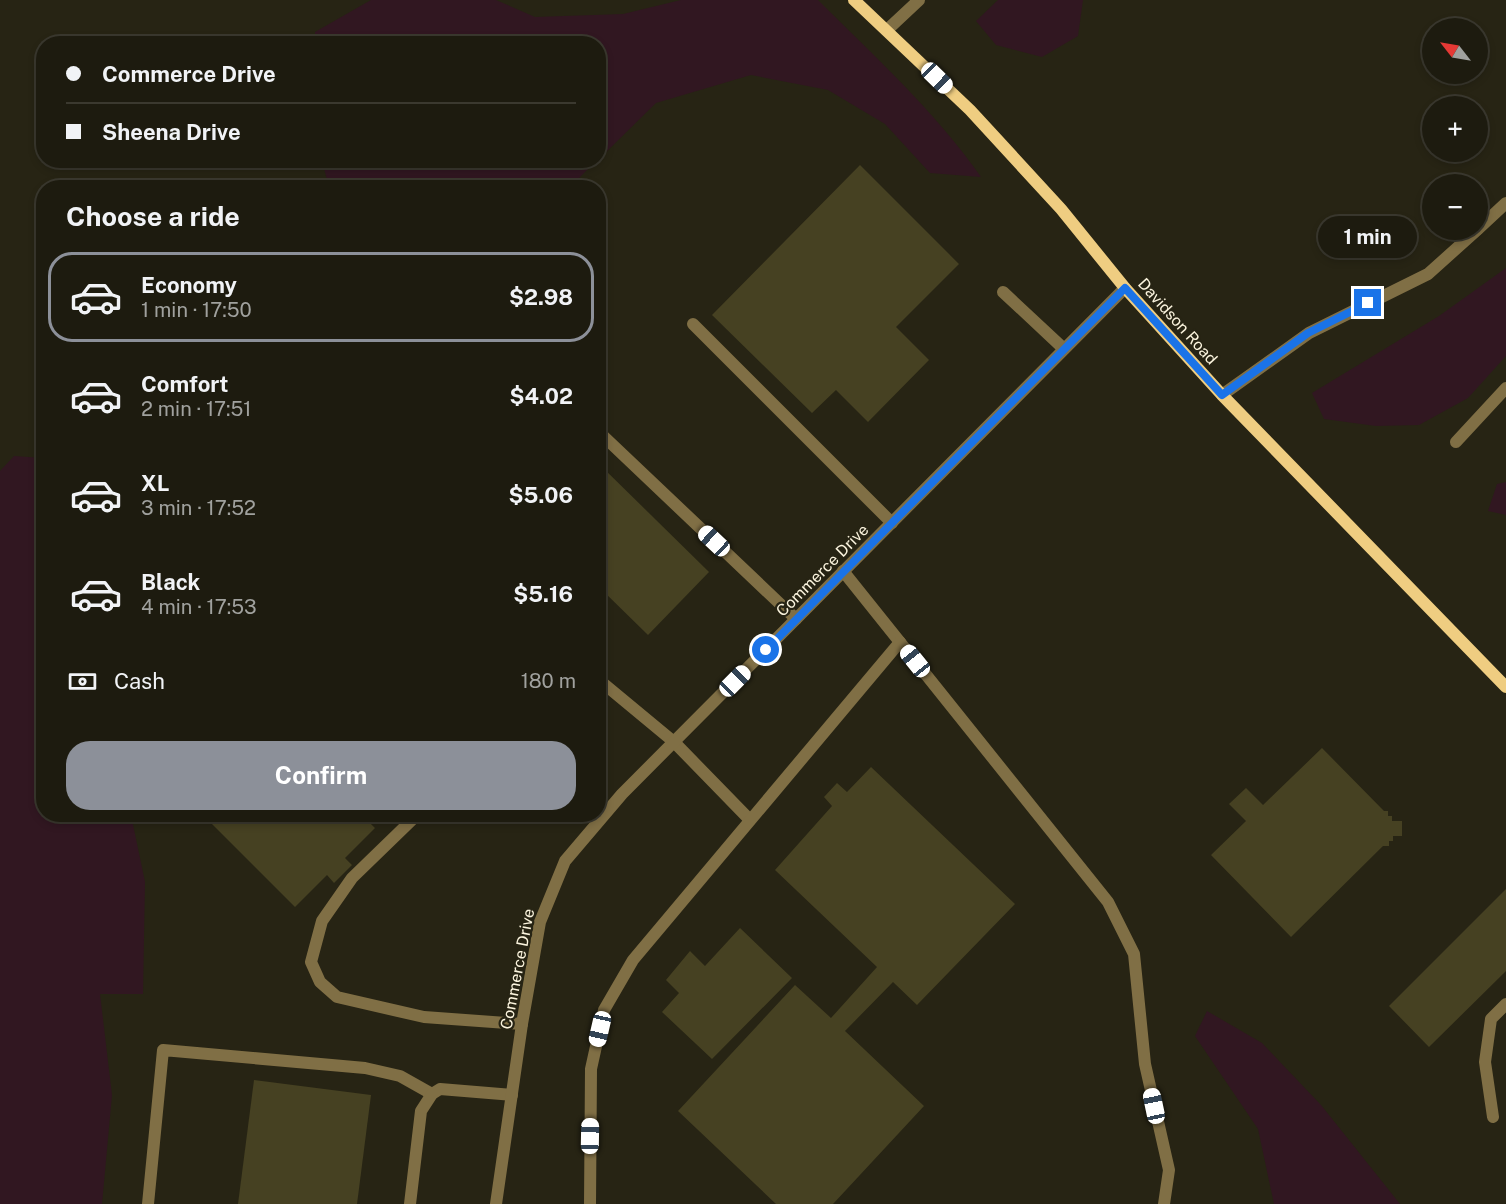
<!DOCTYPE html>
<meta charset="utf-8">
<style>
:root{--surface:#1d1b0f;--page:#252418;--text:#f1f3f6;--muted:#a0a19e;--line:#3b392f;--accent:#8c9099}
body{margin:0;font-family:"Public Sans",sans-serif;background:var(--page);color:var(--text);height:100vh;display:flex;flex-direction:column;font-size:22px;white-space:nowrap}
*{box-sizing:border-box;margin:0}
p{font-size:20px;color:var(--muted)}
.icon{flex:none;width:33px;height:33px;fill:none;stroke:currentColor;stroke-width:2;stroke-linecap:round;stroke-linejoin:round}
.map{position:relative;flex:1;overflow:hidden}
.panel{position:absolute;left:36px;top:180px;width:570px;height:642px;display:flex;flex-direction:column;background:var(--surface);border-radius:24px;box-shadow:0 3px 9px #0003,0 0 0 2px var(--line)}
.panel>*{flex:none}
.banner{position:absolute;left:36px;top:36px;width:570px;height:132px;border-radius:24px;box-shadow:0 3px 9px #0003,0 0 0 2px var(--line);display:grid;align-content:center;height:132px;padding:0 30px;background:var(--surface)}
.needle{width:39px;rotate:301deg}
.fabs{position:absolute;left:1422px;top:18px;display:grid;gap:12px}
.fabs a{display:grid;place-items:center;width:66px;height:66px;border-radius:50%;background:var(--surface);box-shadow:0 3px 9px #0003,0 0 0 2px var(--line);font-size:30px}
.end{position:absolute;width:27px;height:27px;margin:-14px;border:8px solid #1a73e8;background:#fff;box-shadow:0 0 0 3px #fff}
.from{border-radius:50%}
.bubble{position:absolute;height:42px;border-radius:21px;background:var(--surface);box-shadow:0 3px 9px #0003,0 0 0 2px var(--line);font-size:20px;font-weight:700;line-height:42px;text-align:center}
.car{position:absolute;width:18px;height:36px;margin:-18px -9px;border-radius:8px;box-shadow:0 0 4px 2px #0007;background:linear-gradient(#fff 24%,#345 0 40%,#fff 0 76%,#345 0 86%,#fff 0)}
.banner b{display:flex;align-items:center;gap:21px;height:57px;font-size:22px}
.banner b+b{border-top:2px solid var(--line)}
.banner i{width:15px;height:15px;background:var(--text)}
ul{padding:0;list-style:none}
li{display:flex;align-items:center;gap:18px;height:90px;margin:0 12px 9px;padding:0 18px;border:3px solid transparent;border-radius:24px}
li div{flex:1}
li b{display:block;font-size:22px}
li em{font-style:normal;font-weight:700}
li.current{border-color:var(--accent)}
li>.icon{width:54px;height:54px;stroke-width:1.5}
h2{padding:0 30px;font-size:27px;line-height:72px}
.pay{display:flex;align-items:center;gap:15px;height:66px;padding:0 30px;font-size:22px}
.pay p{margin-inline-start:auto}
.primary-button{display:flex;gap:12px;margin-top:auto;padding:12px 30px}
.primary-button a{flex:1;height:69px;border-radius:24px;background:var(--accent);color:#fff;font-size:24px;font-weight:700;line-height:69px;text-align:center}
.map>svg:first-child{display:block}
.green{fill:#311721}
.building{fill:#464122}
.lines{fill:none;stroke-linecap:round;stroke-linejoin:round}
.lane{stroke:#806f45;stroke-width:12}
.street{stroke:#806f45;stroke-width:12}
.secondary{stroke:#efcd81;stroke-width:12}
.route{stroke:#1a73e8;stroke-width:8}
.labels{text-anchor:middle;stroke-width:4.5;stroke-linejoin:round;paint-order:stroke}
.street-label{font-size:16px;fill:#fbf4de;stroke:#272414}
</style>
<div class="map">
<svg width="1506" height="1204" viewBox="0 0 1506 1204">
<rect width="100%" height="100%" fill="#272414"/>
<g class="green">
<path d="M371 0H496L535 17 623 14 681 0H818C874 56 935 111 981 177L930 173 885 124 828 90 751 75 656 103 599 159 598 44 315 43V32Z"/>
<path d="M998 0H1083L1078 36 1042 57 996 45 976 21Z"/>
<path d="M322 161V160L596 161 569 188 329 187Z"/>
<path d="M1506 268V356L1468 398 1419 425 1376 426 1324 419 1312 393 1439 316Z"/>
<path d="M14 456 43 458 44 814 131 815 145 882 143 994H100L112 1095 102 1204H0V471Z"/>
<path d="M1506 482V515L1488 511 1497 484Z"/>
<path d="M1207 1011 1262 1043 1321 1105 1400 1204H1274L1258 1129 1195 1036Z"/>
</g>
<g class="building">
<path d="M860 165 959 264 896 327 929 360 868 422 836 390 812 413 712 315Z"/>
<path d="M598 463 709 572 648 635 598 586Z"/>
<path d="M1322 748 1384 811H1388V816H1392V821H1402V836H1393V841H1389V846H1383L1291 937 1211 855 1246 821 1229 804 1246 788 1263 805Z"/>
<path d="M871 767 1015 904 917 1005 893 982 845 1031 924 1106 833 1204H776L678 1111 795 985 831 1018 877 967 775 870 832 806 824 797 837 783 847 792Z"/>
<path d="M202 814H361L375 828 345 858 352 865 334 883 327 875 295 907Z"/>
<path d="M1506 889V971L1429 1047 1389 1006Z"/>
<path d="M740 928 792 978 712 1059 662 1012 679 993 666 980 690 951 705 966Z"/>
<path d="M254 1080 371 1095 357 1204H238Z"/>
</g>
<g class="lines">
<g class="lane">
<path d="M1003 292 1064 349"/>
<path d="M693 324 892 523"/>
<path d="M598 431 796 619"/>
<path d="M1456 442 1506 388"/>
<path d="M843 571 1108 902 1134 954 1145 1064 1169 1170 1164 1204"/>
<path d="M598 679 674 742 750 820"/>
<path d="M418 814 352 878 322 921 311 962 320 982 337 997 424 1017 522 1024"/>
<path d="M1493 1117 1485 1062 1491 1019 1506 1004"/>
<path d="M148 1204 163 1050 365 1068 400 1076 432 1094"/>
<path d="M410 1204 421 1111 432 1094 440 1089 512 1095"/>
<path d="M590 1204 591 1069 604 1010 633 960 900 642"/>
</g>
<g class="street">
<path d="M887 30 919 0"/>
<path d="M1478 229 1506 203"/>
<path d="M1222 395 1309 333 1428 274 1477 230"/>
<path d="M496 1204 522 1024 540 922 565 861 622 794 1125 288"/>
</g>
<path class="secondary" d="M854 0 970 110 1061 209 1125 288 1222 395 1506 687"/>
</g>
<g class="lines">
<path class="route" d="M766 650 1125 288 1222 395 1308 333 1368 303"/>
</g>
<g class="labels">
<g class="street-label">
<text transform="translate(1178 321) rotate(48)" y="6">Davidson Road</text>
<text transform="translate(822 570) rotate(-45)" y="6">Commerce Drive</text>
<text transform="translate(517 969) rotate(-79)" y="6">Commerce Drive</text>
</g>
</g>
</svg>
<div class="fabs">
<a><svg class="needle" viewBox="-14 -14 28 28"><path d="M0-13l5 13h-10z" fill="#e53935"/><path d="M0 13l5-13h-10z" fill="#a0a19e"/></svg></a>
<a>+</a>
<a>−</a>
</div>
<i class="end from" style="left:766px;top:650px"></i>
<i class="end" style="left:1368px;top:303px"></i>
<div class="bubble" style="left:1318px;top:216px;width:99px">1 min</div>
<i class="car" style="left:937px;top:78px;rotate:134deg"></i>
<i class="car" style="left:714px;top:541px;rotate:313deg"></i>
<i class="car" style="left:915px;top:661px;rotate:321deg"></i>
<i class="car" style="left:735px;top:681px;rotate:45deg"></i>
<i class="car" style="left:600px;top:1029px;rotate:193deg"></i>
<i class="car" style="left:1154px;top:1106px;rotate:348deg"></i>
<i class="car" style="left:590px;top:1136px;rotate:1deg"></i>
<div class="banner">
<b><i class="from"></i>Commerce Drive</b>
<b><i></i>Sheena Drive</b>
</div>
<section class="panel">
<h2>Choose a ride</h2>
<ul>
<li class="current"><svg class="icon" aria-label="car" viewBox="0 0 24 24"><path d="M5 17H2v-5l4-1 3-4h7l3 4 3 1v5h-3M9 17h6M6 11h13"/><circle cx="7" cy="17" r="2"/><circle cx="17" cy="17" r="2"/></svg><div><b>Economy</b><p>1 min · 17:50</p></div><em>$2.98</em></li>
<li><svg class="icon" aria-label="car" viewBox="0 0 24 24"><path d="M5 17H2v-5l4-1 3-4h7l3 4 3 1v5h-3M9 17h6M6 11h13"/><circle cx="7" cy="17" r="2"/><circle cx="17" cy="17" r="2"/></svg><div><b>Comfort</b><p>2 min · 17:51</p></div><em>$4.02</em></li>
<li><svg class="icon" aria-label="car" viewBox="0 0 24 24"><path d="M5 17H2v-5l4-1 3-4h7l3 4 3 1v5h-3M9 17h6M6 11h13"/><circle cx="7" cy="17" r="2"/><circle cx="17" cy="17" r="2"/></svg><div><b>XL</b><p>3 min · 17:52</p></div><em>$5.06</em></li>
<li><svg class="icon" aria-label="car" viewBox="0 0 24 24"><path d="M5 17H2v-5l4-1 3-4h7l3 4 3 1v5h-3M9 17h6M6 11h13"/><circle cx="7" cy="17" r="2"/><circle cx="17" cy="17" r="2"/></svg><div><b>Black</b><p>4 min · 17:53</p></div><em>$5.16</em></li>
</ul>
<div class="pay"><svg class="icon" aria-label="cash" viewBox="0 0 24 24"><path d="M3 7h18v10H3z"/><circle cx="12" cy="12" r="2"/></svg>Cash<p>180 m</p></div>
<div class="primary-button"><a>Confirm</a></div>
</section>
</div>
